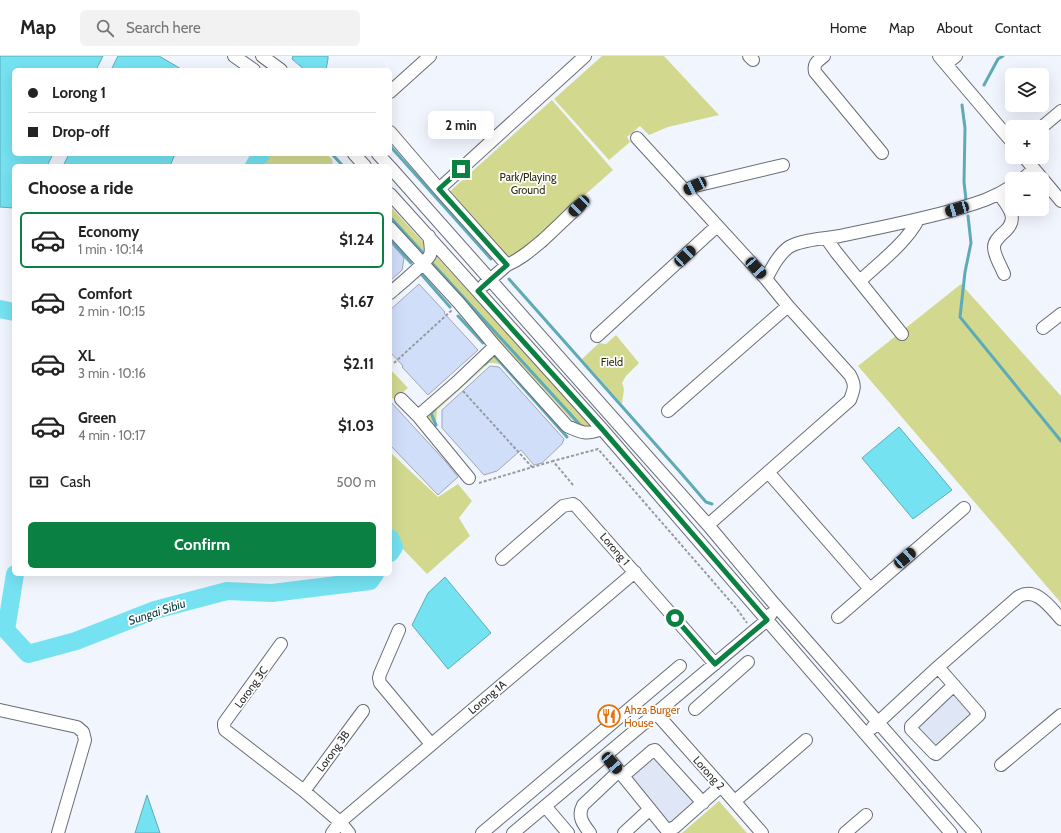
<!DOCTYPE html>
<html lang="en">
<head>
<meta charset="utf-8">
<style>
	body { margin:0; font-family:Cabin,sans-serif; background:#f2f2f2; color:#222; height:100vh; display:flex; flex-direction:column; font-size:15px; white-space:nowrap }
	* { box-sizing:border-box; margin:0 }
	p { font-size:13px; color:#767676 }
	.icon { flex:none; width:22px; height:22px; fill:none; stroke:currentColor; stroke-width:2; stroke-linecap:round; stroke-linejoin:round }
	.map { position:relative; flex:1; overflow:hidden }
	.details { position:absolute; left:12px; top:108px; width:380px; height:412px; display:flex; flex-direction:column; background:#fff; border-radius:6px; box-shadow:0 4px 16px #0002 }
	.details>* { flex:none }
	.hud { position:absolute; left:12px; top:12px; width:380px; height:88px; border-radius:6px; box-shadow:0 4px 16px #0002; display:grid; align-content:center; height:88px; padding:0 16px; background:#fff }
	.fabs { position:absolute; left:1005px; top:12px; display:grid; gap:8px }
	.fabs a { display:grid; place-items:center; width:44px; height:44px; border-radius:6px; background:#fff; box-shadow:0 4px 16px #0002; font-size:20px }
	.end { position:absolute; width:18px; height:18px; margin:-9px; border:5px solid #0b8043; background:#fff; box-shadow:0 0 0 2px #fff }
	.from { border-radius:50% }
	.bubble { position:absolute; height:28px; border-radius:6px; background:#fff; box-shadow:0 4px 16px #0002; font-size:13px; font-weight:700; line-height:28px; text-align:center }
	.car { position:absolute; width:12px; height:24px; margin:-12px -6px; border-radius:5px; box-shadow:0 0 3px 1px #0007; background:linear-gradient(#222 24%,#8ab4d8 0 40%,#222 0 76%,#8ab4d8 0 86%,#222 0) }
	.hud b { display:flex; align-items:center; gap:14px; height:38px; font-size:15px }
	.hud b+b { border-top:1px solid #e0e0e0 }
	.hud i { width:10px; height:10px; background:#222 }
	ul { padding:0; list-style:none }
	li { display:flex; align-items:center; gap:12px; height:56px; margin:0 8px 6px; padding:0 8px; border:2px solid transparent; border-radius:6px }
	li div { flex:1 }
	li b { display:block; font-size:15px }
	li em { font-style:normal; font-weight:700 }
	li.selected { border-color:#0b8043 }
	li>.icon { width:36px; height:36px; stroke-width:1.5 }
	h2 { padding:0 16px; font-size:18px; line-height:48px }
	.pay { display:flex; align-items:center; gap:10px; height:44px; padding:0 16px; font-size:15px }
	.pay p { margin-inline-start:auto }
	.button { display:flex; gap:8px; margin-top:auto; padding:8px 16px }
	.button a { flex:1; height:46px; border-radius:6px; background:#0b8043; color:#fff; font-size:16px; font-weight:700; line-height:46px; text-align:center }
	header { display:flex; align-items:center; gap:24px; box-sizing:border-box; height:56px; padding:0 20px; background:#fff; border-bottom:1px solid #e0e0e0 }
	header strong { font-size:19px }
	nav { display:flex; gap:22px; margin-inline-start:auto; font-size:14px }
	.search { width:280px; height:36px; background:#f2f2f2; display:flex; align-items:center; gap:10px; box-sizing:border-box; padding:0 14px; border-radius:6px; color:#767676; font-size:15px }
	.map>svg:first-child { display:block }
</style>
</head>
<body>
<header>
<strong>Map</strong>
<div class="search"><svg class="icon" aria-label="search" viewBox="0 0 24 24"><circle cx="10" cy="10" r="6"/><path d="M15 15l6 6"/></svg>Search here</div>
<nav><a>Home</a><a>Map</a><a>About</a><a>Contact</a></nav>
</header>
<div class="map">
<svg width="1061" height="777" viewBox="0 0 1061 777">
	<rect width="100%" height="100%" fill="#f1f5fe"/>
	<path fill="#dfe7f6" d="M955 631 978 658 935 696 917 676 919 664Z
		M656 698 700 750 675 772 631 721Z"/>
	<path fill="#d2d98f" d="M602 0H664L719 59 668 71 649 79 640 70 627 81 630 86 609 104 554 43Z
		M552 44 613 114 509 206 448 137Z
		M266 98H326L332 103 333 110H260Z
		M390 150 594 372 584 377 390 165Z
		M961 228 1061 340V547L858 310Z
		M616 279 639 307 626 320 622 327 624 333 622 348 582 303 599 287 606 288Z
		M494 301H496L502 307 498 308 494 307H489L437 354 436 366 434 368 427 361 428 359 490 302Z
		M390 313 408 332 396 342 390 343Z
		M390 396 438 441 458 428 472 445 459 462 470 480 427 518 400 490 390 473Z
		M719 745 747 777H682Z"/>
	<path fill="#75e2f2" stroke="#5eabb7" d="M0 0H103L96 14H14V98H53L47 110H14V152L0 151Z
		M118 0H159L183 14H111Z
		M293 0H328V3L326 14H305L292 3Z
		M69 98H175L170 110H63Z
		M899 371 952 434 913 463 862 402Z
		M445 521 491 577 448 613 412 569 428 537Z
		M147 739 160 777H135Z"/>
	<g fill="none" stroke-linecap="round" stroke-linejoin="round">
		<path stroke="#5eabb7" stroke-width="3" d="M984 29 998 3 1003 0
			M962 49 965 72 964 126 966 144
			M390 90 491 203
			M332 98 343 110
			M968 160 971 187 965 216 960 261 1061 385
			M390 161 423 197
			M390 184 411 207
			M432 207 583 372
			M422 219 450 251
			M509 223 681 417 706 446 712 448
			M458 260 483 287
			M485 308 494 299 567 381
			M435 353 431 357 436 369"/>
		<path stroke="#75e2f2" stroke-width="18" d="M254 110 261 98
			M0 253 14 256
			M390 482 394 491 390 497
			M15 518 6 574 28 598 76 585 155 554 227 535 272 537 370 525 375 518"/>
	</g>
	<path fill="#d1defa" stroke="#a3a7af" d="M390 186 404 202 402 214 390 225Z
		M419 228 445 256 444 257 478 294 428 339 402 311 403 310 390 296V254Z
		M490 310 499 311 564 383 562 388 542 407 534 409 521 394 497 415 484 419 442 372V354Z
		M390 345 446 406 458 421 438 439 390 389Z"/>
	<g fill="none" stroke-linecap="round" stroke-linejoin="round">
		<g stroke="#6a6d75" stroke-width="14">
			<path id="minor" d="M234 0 254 14
				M262 0 281 14
				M749 0 753 4
				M824 0C818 5 813 7 815 16L882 97
				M939 0 1012 86
				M946 8 956 0
				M390 36 430 0
				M1042 71 1061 55
				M390 76 439 133 507 209C521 203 531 194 543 184 555 173 567 161 579 150
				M637 82 766 223 788 250 850 319C856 330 854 333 850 344L708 469
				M354 98 365 110
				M378 98 389 110
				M1024 101 1061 145
				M390 111 708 469 770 543 975 777
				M1023 123 1034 113
				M439 133 585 0
				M685 135 695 130 783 109
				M390 138 602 373 951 777
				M999 138C1010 153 1020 164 1002 178 998 182 994 186 994 191 994 200 1001 210 1004 218
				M390 172 459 247 495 290 567 370C582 377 586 379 602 373
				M826 182 836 196 902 278
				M766 223C772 212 778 199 789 191 800 184 826 182 840 180 877 172 914 165 950 155 973 148 991 144 1012 130
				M860 225C880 206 905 188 918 164
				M484 229 507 209
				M390 237C399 229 425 208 430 199 432 193 430 186 429 180
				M1043 272 1061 258
				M597 280 717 170
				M401 343 418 360 469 422
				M668 355 788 250
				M418 360 456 327 495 290
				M768 416 870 533
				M502 503 563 450 573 448 576 450 715 608
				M838 561 964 452
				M399 574 380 618 379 622 380 627 431 688
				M281 588 224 667V670L225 674 304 735 340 766 349 777
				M938 611 979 658V659L936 698 934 697 911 673V670L954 629
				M695 653 748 606
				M0 654 77 671 83 676 85 684 58 777
				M656 657 721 730 762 777
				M872 672 938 611 1018 541C1036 530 1050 551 1061 563
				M606 699 666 773H670L675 771 721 730
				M1001 709 1061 659
				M623 720 652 695 655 694 703 747
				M304 735 363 655
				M735 745 806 684
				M545 750 568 777
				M332 777 340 766 635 516
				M482 777 680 610
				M513 777 767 564 771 558
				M590 777C583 768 577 760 583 749L619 715
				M624 777 650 753
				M845 777 866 759"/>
		</g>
		<path stroke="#979aa0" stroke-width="2" stroke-dasharray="3 2" stroke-linecap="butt" d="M394 307 452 254
			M463 335 532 411
			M479 427 553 405
			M573 429 553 405 598 393 737 553 747 567"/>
		<use href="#minor" stroke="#fff" stroke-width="12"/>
	</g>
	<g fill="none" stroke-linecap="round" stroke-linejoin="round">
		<path stroke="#0b8043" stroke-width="5" d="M461 113 439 133 507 209 490 224 478 235 602 373 767 564 715 608 675 562"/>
	</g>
	<defs>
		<g id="restaurant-ring" transform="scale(1.15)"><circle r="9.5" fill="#fff" stroke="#e8710a" stroke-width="1.5"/><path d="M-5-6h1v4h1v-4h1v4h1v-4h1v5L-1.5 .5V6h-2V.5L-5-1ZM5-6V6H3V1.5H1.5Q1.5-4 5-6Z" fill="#e8710a"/></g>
	</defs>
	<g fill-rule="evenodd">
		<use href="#restaurant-ring" x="609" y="660"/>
	</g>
	<g text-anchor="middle" stroke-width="3.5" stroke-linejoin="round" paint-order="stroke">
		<g font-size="11" fill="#2b2d0a" stroke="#fff">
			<text x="528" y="125">Park/Playing<tspan x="528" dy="13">Ground</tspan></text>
			<text x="612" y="310">Field</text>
		</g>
		<g font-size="11" fill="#292a2d" stroke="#fff">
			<text transform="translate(615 493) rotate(49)" y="4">Lorong 1</text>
			<text transform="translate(251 631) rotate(-54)" y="4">Lorong 3C</text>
			<text transform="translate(487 641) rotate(-40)" y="4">Lorong 1A</text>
			<text transform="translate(333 695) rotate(-54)" y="4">Lorong 3B</text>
			<text transform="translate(709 717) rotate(48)" y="4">Lorong 2</text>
		</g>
		<g font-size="11" fill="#c56008" stroke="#fff" text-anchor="start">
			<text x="624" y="658">Ahza Burger<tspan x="624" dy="13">House</tspan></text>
		</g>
		<g font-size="12" font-style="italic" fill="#063c43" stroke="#fff">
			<text transform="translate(157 556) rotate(-18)" y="4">Sungai Sibiu</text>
		</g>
	</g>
</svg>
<div class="fabs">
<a><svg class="icon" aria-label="layers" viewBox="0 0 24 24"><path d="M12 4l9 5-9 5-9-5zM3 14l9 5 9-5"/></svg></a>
<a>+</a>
<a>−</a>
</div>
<i class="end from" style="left:675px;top:562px"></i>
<i class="end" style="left:461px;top:113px"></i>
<div class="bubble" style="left:428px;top:55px;width:66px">2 min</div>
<i class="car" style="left:695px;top:130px;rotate:244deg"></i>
<i class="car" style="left:579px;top:150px;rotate:225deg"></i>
<i class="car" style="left:957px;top:153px;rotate:254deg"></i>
<i class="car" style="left:685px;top:200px;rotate:47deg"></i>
<i class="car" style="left:756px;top:212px;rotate:138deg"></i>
<i class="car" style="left:905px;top:502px;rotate:49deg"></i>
<i class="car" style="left:612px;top:707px;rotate:139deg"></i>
<div class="hud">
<b><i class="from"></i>Lorong 1</b>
<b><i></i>Drop-off</b>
</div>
<section class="details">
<h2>Choose a ride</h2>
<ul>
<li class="selected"><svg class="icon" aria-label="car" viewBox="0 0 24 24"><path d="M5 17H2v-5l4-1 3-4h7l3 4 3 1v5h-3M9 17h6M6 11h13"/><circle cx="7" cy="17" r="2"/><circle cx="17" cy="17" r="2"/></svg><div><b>Economy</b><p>1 min · 10:14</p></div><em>$1.24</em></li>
<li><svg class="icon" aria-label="car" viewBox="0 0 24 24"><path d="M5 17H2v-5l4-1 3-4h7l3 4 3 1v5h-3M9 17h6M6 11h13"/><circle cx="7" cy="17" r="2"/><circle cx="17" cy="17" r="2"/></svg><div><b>Comfort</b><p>2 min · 10:15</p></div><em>$1.67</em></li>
<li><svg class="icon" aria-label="car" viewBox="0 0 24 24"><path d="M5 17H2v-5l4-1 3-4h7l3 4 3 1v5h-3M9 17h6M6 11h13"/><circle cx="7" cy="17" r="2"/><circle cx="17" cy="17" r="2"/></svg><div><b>XL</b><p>3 min · 10:16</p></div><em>$2.11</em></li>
<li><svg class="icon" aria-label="car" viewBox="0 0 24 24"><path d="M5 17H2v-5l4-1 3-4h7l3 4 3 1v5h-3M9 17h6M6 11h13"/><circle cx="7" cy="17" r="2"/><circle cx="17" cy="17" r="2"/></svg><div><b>Green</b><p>4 min · 10:17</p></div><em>$1.03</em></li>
</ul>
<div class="pay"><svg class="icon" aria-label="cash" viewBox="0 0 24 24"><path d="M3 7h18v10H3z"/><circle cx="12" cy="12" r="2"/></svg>Cash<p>500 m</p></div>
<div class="button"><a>Confirm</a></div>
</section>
</div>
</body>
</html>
